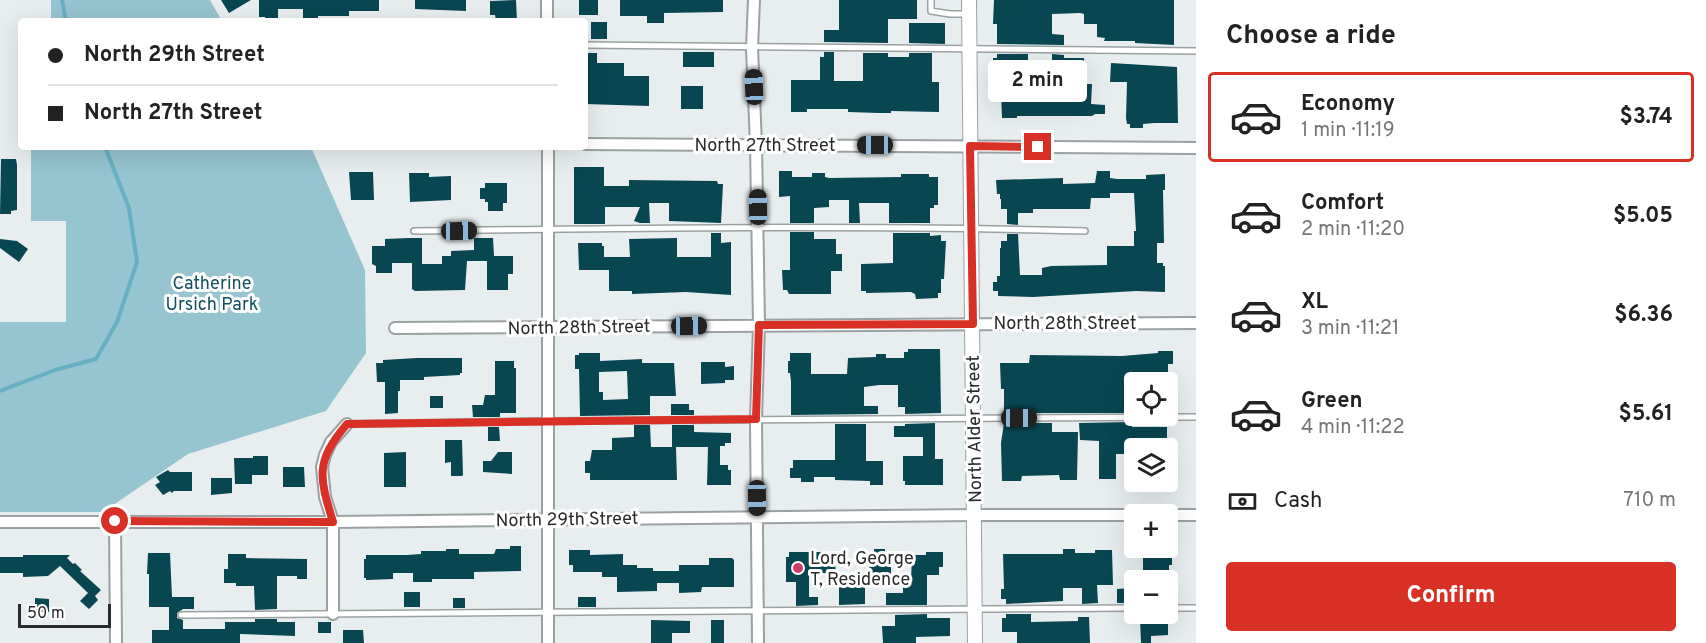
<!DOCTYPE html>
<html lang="en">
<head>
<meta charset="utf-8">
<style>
	body { margin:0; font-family:Overpass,sans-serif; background:#f2f2f2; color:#222; height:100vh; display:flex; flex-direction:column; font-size:22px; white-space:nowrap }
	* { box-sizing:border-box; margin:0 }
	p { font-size:20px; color:#767676 }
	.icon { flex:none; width:33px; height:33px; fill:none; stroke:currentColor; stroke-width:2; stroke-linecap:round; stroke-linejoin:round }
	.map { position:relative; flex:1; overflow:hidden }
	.panel { display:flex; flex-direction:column; background:#fff; width:510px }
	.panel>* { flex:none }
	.guide { position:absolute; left:18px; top:18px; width:570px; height:132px; border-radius:6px; box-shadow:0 6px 24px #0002; display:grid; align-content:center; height:132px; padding:0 30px; background:#fff }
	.controls { position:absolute; left:1124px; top:372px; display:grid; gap:12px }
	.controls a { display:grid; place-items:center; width:54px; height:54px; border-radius:6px; background:#fff; box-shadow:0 6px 24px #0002; font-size:30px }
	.scale { position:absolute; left:18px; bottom:15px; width:93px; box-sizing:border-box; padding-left:6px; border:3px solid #282a2b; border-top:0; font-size:16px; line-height:21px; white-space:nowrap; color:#282a2b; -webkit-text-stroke:4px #fff; paint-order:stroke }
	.end { position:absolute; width:27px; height:27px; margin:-14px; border:8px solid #d93025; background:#fff; box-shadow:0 0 0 3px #fff }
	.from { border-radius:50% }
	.bubble { position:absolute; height:42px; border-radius:6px; background:#fff; box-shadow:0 6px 24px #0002; font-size:20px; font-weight:700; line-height:42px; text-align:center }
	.car { position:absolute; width:18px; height:36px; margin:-18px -9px; border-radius:8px; box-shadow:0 0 4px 2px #0007; background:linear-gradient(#222 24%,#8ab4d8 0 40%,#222 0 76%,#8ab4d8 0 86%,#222 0) }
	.guide b { display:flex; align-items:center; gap:21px; height:57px; font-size:22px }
	.guide b+b { border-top:2px solid #e0e0e0 }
	.guide i { width:15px; height:15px; background:#222 }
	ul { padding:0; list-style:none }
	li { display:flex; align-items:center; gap:18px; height:90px; margin:0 12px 9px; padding:0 18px; border:3px solid transparent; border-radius:6px }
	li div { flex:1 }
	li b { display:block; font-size:22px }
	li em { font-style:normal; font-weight:700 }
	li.active { border-color:#d93025 }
	li>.icon { width:54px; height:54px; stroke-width:1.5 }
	h2 { padding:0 30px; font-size:27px; line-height:72px }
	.pay { display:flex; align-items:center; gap:15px; height:66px; padding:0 30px; font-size:22px }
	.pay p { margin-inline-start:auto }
	.cta { display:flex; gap:12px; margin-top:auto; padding:12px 30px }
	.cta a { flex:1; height:69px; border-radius:6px; background:#d93025; color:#fff; font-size:24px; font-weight:700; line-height:69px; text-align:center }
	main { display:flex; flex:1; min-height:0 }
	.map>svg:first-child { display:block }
</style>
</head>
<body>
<main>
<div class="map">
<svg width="1196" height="643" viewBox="0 0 1196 643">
	<rect width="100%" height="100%" fill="#e8eef0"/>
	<path fill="#96c4d0" d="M51 0H210L222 21H51Z
		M31 147H311L365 270 366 353 326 411 188 454 103 512H0V322H66V221H31Z"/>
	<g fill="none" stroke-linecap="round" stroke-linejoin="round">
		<path stroke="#68b0c1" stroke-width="4" d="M62 0 66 21
			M0 391 55 370 96 359 117 322 137 262 129 208 105 147"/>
	</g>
	<path fill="#084652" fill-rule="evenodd" d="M221 0H251L229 13Z
		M259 0H379V11H349V16H318V20H303V9H278V21H265V17H259Z
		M415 0H466V11L415 9Z
		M516 0 517 21H496L495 15H490V1Z
		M579 0H598V15H579Z
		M620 0H723V12L664 13V23H647V16H620Z
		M839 0H917V19H888V43L824 42V30H839Z
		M994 0H1174V45L1135 43V41H1104L1105 38 1097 37V24H1084V14L1080 13 1052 14V34L1064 35V45L997 44V24H993Z
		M591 22H607V39H591Z
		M909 23H945V44L909 43Z
		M683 52H714V67H683Z
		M824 52H834V81H863V53H888V57H909V53H932V82H939V112L891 111V113H878L848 112V109H807V112H791V80H820V57H824Z
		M585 53H597V63H624V76H649V106L585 104Z
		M997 54H1028V64L1007 65V71L993 70V58H997Z
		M1052 54 1064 55V58H1084V84H1092L1091 104 1105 105V114H1095L1092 116H1017V118H1002L1001 91 1072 89V72L1052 71Z
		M1111 63 1177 67 1178 123H1154L1143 124V128H1130V124H1127L1126 118 1127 82H1110Z
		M681 86H703V109H681Z
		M1 159H16L17 165V210L11 211V214H0Z
		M574 167H604V186H629V180L717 181 718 184H723L721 223 669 221V203H649L650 223H640L634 221 640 207H605V224H574Z
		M779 171H792V177H812V173H825V177L829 178 901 177V174H929V177H938V205H934V208H930V223H889V203H859L860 223H849V200H829V207L814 208V223H790V196L779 197Z
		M1097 171H1110V178L1117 179H1146V175L1165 174V190H1163L1164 243H1157V263H1163V266H1165V292L1136 291 1033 297 998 296V291H993V282H997V276H1000V248H1001V241H1007V234H1018L1020 275H1042V268L1051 266 1107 265V246H1134V231H1136L1134 193H1110V198H1091L1090 209H1033V213H1018V225L1007 224V209H1001V199H1000V194H997L996 180 1063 178V184L1095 183Z
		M349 172H373L374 200H351Z
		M409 173H429V177L451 176V200L410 202Z
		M485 183H507V203H503V211H488V202H485V199H480V188H485Z
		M790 232H814V239H836V254H842V271H831V294H789L787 290H783L782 270H790Z
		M711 233H721V243L731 242V295L686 292 632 294V291H609V270H579L578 243H602V246H604V257H630L629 239 677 238V257H711Z
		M893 233H930V236L941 235V241H946L944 279H941V293H938V298L916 299 915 294 911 292 866 293V291H861V264L893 263Z
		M409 238H422V264H442V256H451V251L474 250V238H493L494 256H513V274H508V290H487V261H467L465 290 415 291 412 289V263H392V273H376V266L372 264V246H385V239Z
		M0 239 17 241 28 249 19 262 0 248Z
		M908 349H940L941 413 905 414V407H898V385H879L864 387V406H878V414L791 415V381L790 373H788V361H790V353H811V374H847L848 358 876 357V354H886V358H904V352H908Z
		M1158 351H1173V364H1168V382H1134V385H1132V413H1004V389H1001L1000 363H1029L1030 355 1122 356 1158 353Z
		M579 353H600V361L642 359V363H674L676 396H650V415L580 416 579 369H575V355H579ZM627 371 628 399 603 400V392H599V372Z
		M417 358H462V373H460V375L424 377V380H400V391H398V413L385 414V382H377L376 363H383V360Z
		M495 361H514V368H516V413H500V417H473L472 405H483L485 395H495Z
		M701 362H725V367L734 366V380H725V383L701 384Z
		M430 396H443V408H430Z
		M671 404H689V410H694V415H671Z
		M1132 422V427H1167V445H1128V454H1116V479H1099V441L1080 440 1079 423Z
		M935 423V459H943V485H905V481H903V456H923V437H894V426H905V424Z
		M1004 423H1052V432H1078L1077 480H1060L1059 475 1022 476 1021 481H1002L1001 443Z
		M835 424H866V461H883V485H870V481L835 480V477H814V482H801V478H790V468H793V460H835Z
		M634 425H650L651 447H672V425H694V432L731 433V443H725V446H720V465H728V470H731V485H707L708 447H676L677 480H590V473H585V461H590L592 450H612V438L634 437Z
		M488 427H499L500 441H488Z
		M445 440H462L463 475 462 476H451V462L445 463Z
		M406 452V487H384V453Z
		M498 452H512V474L483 472V461H491Z
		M253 456H268V475H252V484H235L234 458H253Z
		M283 467H304L305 487H283Z
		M168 470 170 472H192V491H174L172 493 170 491 163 495 155 485 160 482 156 477Z
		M211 478H232V493L211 495Z
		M510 546H521V571L474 572V579H432V582H413V573H393V579L366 580V578H364V559H366V555H407L421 554V551H446V549H459V554H494L496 549H510Z
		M1143 548H1172V565H1169V580H1143Z
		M874 549H885V553H891V574H882V578H870L869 553H874Z
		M1063 549H1075V553H1095V550H1112L1113 585H1097L1098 603 1082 604V588H1063V601L1006 604V599H1001V589H1004L1003 554H1063Z
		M569 550H590V555L623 554V565H637V568H653V571H679V565H709V558H732L734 560V587H702L701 592 679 593V583H657V591L617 592V577H602V572H573V565H569Z
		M789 552H834L836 573H809V597H818V605L796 606V582H786V557H789Z
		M926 552H943V567H939V575H927V605H886V593H903V580H911L912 555H926Z
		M148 553H170L172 597H194V609H183L177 613V618L183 620V629H225V622H255V619H277V622H295V636L240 634V643H152V630H169V607H149V574H147Z
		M228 554H246V558L307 559V579H297V576H277V609L255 610 254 586H236V583H224V569H228Z
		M23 555H70L67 558 73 564 75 563 82 570 80 571 101 590 95 596 98 600 89 609 80 601 88 593 60 566 48 576 23 577V573H0V557H23Z
		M865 574V604L839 605V575Z
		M1132 588V603H1117V589Z
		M404 592H420V607H404Z
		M578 597H596V607H578Z
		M35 598 49 599V612H35Z
		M453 598H465V608H453Z
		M927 614V618H950V636L916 637V643H883L882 626H895V615Z
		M1006 614H1031V622L1078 621V617H1089L1090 643H1017V632H1002V618H1006Z
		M1140 618H1168V635L1151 636V643H1141Z
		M651 620 690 621V633H672V643H651Z
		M711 620H724V643H711Z
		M318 622H331V633H318Z
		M343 630H363L364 643H343Z"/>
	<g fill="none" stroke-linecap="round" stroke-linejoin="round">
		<g stroke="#9ba1a2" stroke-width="8">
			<path id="service" d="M931 0V11L950 14H969
				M585 45 1196 51
				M414 231C637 228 861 225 1085 231
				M347 424 547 421 1196 417
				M1167 608H1196
				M181 615 1134 608"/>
		</g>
		<g stroke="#9ba1a2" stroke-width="14">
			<path id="minor" d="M547 0V21
				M754 0 752 48 756 145 759 325 756 419 758 643
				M585 144 1196 148
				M548 147V643
				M395 328 1196 323
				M1167 515H1196
				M115 521 116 643
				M0 522H333L975 515H1134
				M333 614V522L325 497 322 467 325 455 331 442 347 424"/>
		</g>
		<g stroke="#9ba1a2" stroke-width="16">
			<path id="tertiary" d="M969 0 975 643"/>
		</g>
		<use href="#service" stroke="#fff" stroke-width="5"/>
		<use href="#minor" stroke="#fff" stroke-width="10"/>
		<use href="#tertiary" stroke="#fff" stroke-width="14"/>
	</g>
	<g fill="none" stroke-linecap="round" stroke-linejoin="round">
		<path stroke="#d93025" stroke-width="8" d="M115 521 333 522C319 476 315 462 347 424L756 419 759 325 973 324 970 146 1038 147"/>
	</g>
	<circle fill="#c93d6c" stroke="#fff" stroke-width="2" cx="798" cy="568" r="6"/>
	<g text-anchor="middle" stroke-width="6" stroke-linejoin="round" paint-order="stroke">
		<g font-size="18" fill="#282a2b" stroke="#fff">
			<text x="765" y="151">North 27th Street</text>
			<text x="1065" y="329">North 28th Street</text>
			<text transform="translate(579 327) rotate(-1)" y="6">North 28th Street</text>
			<text transform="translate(974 429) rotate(-91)" y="6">North Alder Street</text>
			<text transform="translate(567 519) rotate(-1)" y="6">North 29th Street</text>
		</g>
		<g font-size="18" fill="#11505c" stroke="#fff">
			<text x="212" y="289">Catherine<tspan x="212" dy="21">Ursich Park</tspan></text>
		</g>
		<g font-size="18" fill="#282a2b" stroke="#fff" text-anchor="start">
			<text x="810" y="564">Lord, George<tspan x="810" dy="21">T, Residence</tspan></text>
		</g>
	</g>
</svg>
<div class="controls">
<a><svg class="icon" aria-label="locate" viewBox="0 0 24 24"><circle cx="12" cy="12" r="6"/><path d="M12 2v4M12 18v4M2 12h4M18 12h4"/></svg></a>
<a><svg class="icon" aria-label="layers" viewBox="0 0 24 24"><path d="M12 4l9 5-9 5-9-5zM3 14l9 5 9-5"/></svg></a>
<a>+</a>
<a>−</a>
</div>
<div class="scale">50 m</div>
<i class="end from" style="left:115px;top:521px"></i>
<i class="end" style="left:1038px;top:147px"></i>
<div class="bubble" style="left:988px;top:60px;width:99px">2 min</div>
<i class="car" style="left:754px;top:87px;rotate:358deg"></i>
<i class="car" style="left:875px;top:145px;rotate:270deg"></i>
<i class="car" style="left:758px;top:207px;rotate:359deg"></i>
<i class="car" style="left:459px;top:231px;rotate:89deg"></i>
<i class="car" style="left:689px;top:326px;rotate:89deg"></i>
<i class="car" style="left:1019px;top:418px;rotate:90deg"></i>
<i class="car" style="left:757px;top:498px;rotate:179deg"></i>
<div class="guide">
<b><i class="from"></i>North 29th Street</b>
<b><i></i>North 27th Street</b>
</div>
</div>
<section class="panel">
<h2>Choose a ride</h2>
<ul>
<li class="active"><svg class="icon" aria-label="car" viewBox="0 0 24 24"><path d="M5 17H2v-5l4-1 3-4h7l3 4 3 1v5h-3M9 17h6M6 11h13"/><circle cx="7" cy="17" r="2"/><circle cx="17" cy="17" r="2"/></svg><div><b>Economy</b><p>1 min · 11:19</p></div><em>$3.74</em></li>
<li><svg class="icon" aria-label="car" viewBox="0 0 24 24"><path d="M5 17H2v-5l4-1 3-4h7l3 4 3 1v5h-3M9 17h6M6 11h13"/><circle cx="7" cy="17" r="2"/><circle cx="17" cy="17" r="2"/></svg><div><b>Comfort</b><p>2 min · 11:20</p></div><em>$5.05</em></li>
<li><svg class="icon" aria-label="car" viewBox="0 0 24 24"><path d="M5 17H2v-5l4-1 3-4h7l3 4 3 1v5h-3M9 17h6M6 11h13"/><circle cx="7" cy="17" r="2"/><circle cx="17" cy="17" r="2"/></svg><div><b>XL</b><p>3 min · 11:21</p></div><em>$6.36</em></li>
<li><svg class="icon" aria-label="car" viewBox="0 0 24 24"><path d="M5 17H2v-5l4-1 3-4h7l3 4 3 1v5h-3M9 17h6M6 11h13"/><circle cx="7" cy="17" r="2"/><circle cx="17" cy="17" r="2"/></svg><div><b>Green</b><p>4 min · 11:22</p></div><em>$5.61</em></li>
</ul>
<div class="pay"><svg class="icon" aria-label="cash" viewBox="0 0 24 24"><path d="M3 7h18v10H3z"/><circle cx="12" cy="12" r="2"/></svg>Cash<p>710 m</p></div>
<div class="cta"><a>Confirm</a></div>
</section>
</main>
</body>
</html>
